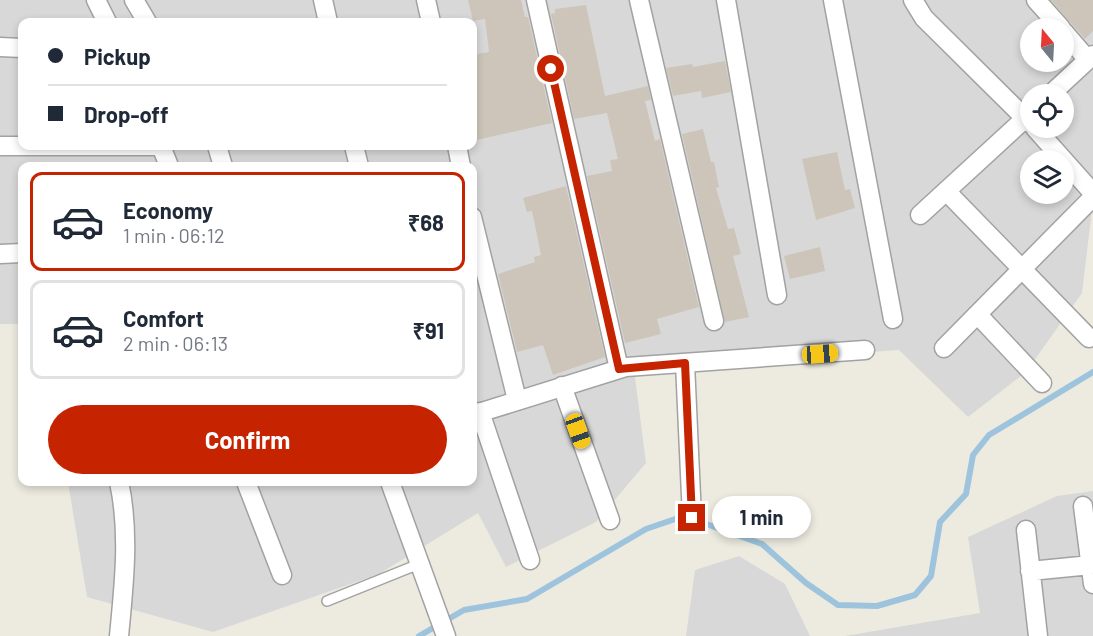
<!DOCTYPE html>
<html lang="en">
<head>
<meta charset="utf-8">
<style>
	body { margin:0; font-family:Barlow,sans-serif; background:#f6f6f7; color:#1f2937; height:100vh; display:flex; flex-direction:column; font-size:22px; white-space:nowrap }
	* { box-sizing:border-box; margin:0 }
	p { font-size:20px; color:#747a83 }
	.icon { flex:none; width:33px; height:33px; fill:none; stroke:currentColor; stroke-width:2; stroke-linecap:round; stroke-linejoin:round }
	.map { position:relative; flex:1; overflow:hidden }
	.drawer { position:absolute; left:18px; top:162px; width:459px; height:324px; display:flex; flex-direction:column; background:#fff; border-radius:12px; box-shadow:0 3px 9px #0003 }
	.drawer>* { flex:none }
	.guide { position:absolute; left:18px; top:18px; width:459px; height:132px; border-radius:12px; box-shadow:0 3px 9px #0003; display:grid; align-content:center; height:132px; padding:0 30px; background:#fff }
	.needle { width:39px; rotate:342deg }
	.tools { position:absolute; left:1020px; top:18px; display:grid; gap:12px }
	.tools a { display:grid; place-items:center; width:54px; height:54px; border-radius:50%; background:#fff; box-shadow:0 3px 9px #0003; font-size:30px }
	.end { position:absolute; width:27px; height:27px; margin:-14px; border:8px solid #c62300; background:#fff; box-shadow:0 0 0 3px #fff }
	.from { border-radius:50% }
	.bubble { position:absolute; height:42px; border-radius:21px; background:#fff; box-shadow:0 3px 9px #0003; font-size:20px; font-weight:700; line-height:42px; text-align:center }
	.car { position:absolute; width:18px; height:36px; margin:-18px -9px; border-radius:8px; box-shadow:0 0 4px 2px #0007; background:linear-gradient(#f5c518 24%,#345 0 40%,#f5c518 0 76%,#345 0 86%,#f5c518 0) }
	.guide b { display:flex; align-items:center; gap:21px; height:57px; font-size:22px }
	.guide b+b { border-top:2px solid #e0e1e3 }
	.guide i { width:15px; height:15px; background:#1f2937 }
	ul { padding:10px 0 0; list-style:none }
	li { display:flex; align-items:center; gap:18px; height:99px; margin:0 12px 9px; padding:0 18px; border:3px solid #e0e1e3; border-radius:12px }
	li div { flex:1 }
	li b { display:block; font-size:22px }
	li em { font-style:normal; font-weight:700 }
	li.active { border-color:#c62300 }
	li>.icon { width:54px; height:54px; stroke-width:1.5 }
	.button { display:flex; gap:12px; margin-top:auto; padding:12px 30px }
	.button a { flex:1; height:69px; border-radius:36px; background:#c62300; color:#fff; font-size:24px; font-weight:700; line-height:69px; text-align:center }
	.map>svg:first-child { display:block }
</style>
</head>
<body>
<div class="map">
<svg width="1093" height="636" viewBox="0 0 1093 636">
	<rect width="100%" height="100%" fill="#edebe0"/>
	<path fill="#d9d8d8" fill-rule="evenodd" d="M0 0H1093V202L1082 293 1026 372 968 417 899 350 634 369 646 463 596 522 506 567 478 513 379 574 213 632 87 597 68 482H472V166H22V324H0ZM22 22H472V146H22ZM1030 28H1064V62H1030ZM1030 94H1064V128H1030ZM1030 160H1064V194H1030Z
		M1093 491V636H845L980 613 968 537 1057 496Z
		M739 556 785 584 810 636H686L695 570Z"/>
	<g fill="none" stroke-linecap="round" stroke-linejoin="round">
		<path stroke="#9ec4dd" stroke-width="6" d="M419 636 464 610 527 599 646 529 684 516 762 544 806 583 838 605 877 606 915 595 931 576 940 522 966 494 973 455 989 435 1093 372"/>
	</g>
	<path fill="#cdc5b9" d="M468 0H521L525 17H528L552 123 472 141V55L489 52 485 19 473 21Z
		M1051 0H1093V31L1085 39Z
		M586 5 605 96 648 86 651 100 645 101 655 141 660 139 699 307 657 319 661 334 625 343 587 176 612 171 610 160 618 159 607 113 574 119 551 14 555 13V9Z
		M725 61 731 92 702 98 701 91 673 96 666 68 692 64 693 67Z
		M703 129 711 162H714L719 187 716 188 728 229 734 228 741 254 733 256 749 317 725 322 682 134Z
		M837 152 845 190 850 189 855 208 816 220 802 159Z
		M566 186 605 357 553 375 543 345 517 352 498 274 535 262 534 257 541 255 532 211 527 212 523 198Z
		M820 247 825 271 790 279 784 256Z"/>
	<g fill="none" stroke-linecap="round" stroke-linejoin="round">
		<g stroke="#a2a2a2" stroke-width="12">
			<path id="lane" d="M327 601 419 564"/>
		</g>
		<g stroke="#a2a2a2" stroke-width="21">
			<path id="street" d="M96 0 107 22
				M134 0 147 22
				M323 0 328 22
				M426 0 431 22
				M536 0 619 369
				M639 0 714 321
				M726 0 777 295
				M833 0 893 319
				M913 0 924 18 1030 123
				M1036 0 1061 28
				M1064 32 1088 60
				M0 47 22 48
				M1051 94 1093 55
				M1035 128 1093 193
				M0 146H162
				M161 146 169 166
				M217 146 223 166
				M354 146 359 166
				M457 146 461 166
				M946 191 1089 338
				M920 215 1030 114
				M472 217 517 400
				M0 254 22 253
				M978 315 1042 383
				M944 348 1093 197
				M685 363 692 518
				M562 386 610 520
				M480 412 530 560
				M472 415 626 367 865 350
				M119 482C130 532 124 585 119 636
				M246 482 282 575
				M390 482 446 636
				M1083 506 1093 584
				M1026 530 1038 636
				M1030 571 1091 565"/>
		</g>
		<use href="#lane" stroke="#fff" stroke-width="9"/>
		<use href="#street" stroke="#fff" stroke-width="18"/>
	</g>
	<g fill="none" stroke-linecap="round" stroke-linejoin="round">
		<path stroke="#c62300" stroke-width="8" d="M551 69 619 369 685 363 692 518"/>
	</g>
</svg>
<div class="tools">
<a><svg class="needle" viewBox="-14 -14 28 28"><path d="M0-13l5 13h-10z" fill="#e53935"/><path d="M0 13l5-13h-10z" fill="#747a83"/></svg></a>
<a><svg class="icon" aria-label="locate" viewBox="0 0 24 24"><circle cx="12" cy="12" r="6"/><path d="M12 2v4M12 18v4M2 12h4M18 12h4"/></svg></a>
<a><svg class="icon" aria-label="layers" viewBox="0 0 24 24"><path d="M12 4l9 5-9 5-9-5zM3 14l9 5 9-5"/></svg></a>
</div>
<i class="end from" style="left:551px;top:69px"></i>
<i class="end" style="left:692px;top:518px"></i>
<div class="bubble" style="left:712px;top:496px;width:99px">1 min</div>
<i class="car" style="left:820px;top:354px;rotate:86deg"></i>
<i class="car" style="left:578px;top:431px;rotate:160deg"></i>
<div class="guide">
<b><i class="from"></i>Pickup</b>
<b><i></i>Drop-off</b>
</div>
<section class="drawer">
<ul>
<li class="active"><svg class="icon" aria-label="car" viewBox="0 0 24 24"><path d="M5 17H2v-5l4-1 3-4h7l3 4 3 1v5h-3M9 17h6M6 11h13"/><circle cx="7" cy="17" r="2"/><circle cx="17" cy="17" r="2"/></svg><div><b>Economy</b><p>1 min · 06:12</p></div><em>₹68</em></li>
<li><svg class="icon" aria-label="car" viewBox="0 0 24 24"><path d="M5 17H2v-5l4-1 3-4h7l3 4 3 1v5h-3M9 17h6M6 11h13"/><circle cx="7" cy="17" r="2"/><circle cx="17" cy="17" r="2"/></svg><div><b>Comfort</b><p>2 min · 06:13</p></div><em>₹91</em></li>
</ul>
<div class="button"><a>Confirm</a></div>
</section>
</div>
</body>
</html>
